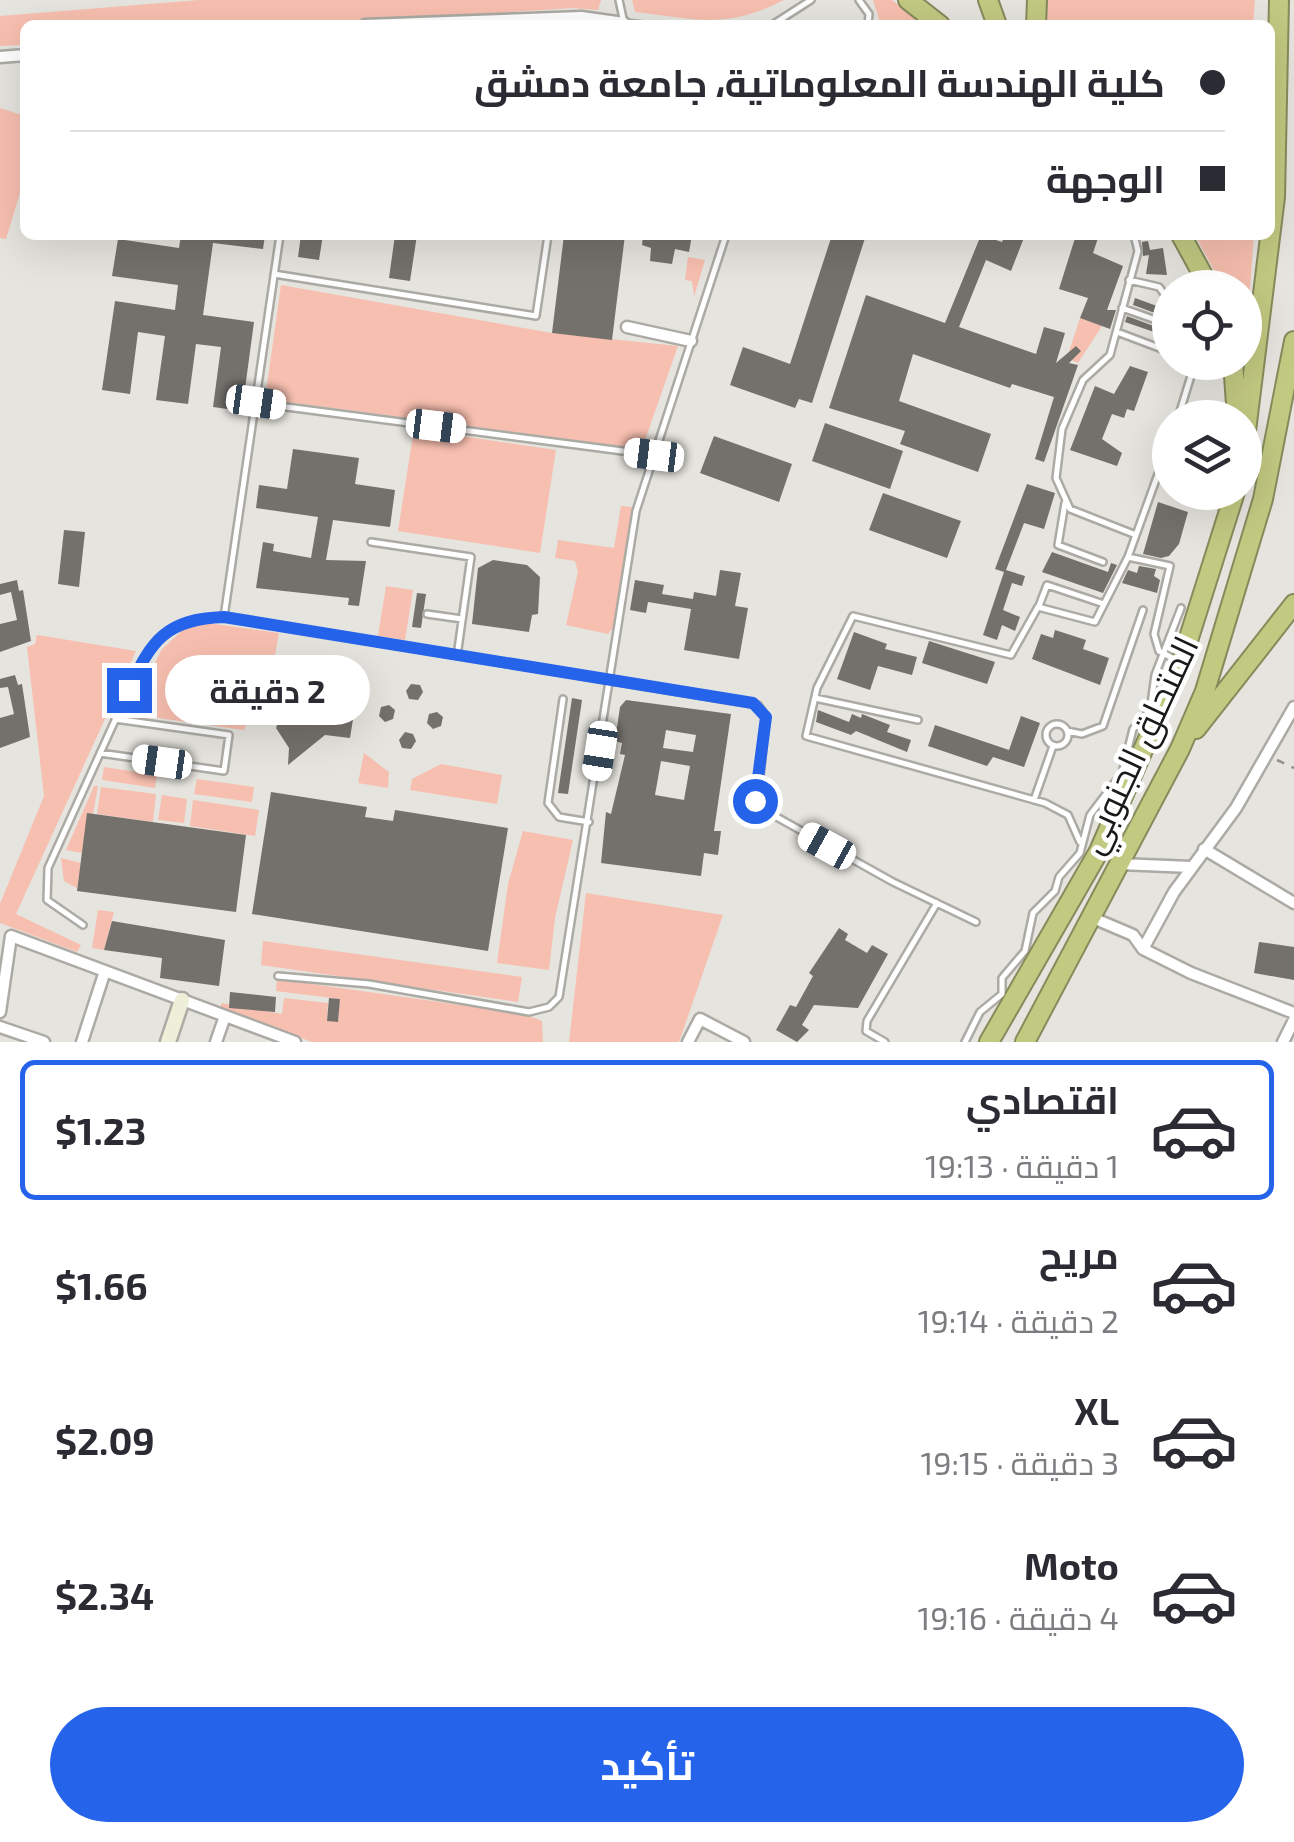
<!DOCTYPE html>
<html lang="ar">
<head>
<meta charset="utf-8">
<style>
	body { margin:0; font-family:"Exo 2",Cairo,sans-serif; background:#f7f7f7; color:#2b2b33; direction:rtl; height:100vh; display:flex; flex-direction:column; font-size:38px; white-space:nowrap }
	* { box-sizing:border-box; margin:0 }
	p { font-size:32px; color:#7c7c81 }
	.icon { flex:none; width:55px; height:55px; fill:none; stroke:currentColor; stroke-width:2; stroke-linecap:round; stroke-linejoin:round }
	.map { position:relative; height:1042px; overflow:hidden; direction:ltr }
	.sheet { display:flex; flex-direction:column; background:#fff; flex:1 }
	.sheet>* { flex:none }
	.top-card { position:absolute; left:20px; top:20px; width:1255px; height:220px; border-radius:15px; box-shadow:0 10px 40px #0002; direction:rtl; display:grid; align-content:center; height:220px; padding:0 50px; background:#fff }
	.controls { position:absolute; left:1152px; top:270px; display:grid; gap:20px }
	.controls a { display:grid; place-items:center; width:110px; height:110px; border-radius:50%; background:#fff; box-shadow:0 10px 40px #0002; font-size:50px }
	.end { position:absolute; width:45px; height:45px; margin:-22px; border:12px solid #2563eb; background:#fff; box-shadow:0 0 0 5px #fff }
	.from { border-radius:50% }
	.bubble { position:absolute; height:70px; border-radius:35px; background:#fff; box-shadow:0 10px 40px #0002; font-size:32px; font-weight:700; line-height:70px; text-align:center; direction:rtl }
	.car { position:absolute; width:30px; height:60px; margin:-30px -15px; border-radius:12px; box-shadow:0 0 8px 2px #0007; background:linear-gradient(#fff 24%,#345 0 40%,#fff 0 76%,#345 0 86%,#fff 0) }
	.top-card b { display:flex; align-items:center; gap:35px; height:95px; font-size:38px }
	.top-card b+b { border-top:2px solid #e1e1e2 }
	.top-card i { width:25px; height:25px; background:#2b2b33 }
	ul { padding:18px 0 0; list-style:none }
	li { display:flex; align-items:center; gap:30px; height:140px; margin:0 20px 15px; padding:0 30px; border:5px solid transparent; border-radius:15px }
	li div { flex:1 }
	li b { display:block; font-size:38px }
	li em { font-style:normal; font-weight:700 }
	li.current { border-color:#2563eb }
	li>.icon { width:90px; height:90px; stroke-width:1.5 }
	.button { display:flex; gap:20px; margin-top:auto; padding:20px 50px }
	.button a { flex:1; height:115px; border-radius:60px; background:#2563eb; color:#fff; font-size:40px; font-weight:700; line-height:115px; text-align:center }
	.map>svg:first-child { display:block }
</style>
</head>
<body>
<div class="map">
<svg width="1294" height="1042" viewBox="0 0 1294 1042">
	<rect width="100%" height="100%" fill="#e6e4de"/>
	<path fill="#f7bfaf" d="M199 0H601L598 10 572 8 313 25H25V45L0 46V16Z
		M632 0H784C725 30 698 19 635 12Z
		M873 0H892L924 25H881Z
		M1043 0H1255L1253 25H1039Z
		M0 108 25 116V177L6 239 0 238Z
		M1195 235H1254L1247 328 1245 288 1223 287Z
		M688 257 705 260 694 297 692 281 685 280Z
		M281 285 552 333 678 346 644 443 633 448 265 399Z
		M1080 318 1102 326 1078 363 1067 358Z
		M414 429 556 450 540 553 398 531Z
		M621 506 632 507 614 627 608 634 566 625 578 572 575 561 555 558 558 540 614 548Z
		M386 586 413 590 405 640 378 636Z
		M193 621 279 633 265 710 263 716 249 719 244 730 129 714 162 649Z
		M37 635 136 651 16 914 81 945 77 952 0 923V904L44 796 27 647 35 644Z
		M364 753 389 772 388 788 358 783Z
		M441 764 502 775 497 804 410 790 412 779Z
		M104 767 157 775 155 788 102 780Z
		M197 779 254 787 252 802 194 794Z
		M94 786H98L93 814 88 813 82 853 66 850Z
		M101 787 156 794 153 822 97 814Z
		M162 795 187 799 184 823 158 820Z
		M193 800 259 810 255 836 190 826Z
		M523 831 573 840 555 918 549 970 497 963 508 884Z
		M61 858 81 863 77 888 64 881Z
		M586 893 723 915 679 1042H569Z
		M98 910 114 912 104 950 92 948Z
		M263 941 522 977 518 1002 261 965Z
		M277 979 525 1014 542 1021 543 1042H312L220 1007 222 1003 282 1014 284 998 328 1003 327 1020 338 1021 340 999 276 991Z"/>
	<path fill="#74706c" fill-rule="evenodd" d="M181 235H265L263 249 213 243 203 315 254 322 242 411 213 407 221 347 196 344 188 404 156 400 165 336 138 332 130 394 102 390 115 301 175 310 178 285 112 276 118 239 179 248Z
		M301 235H323L319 260 298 257Z
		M395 235H417L410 281 389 278Z
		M564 235H625L612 340 552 333Z
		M643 235H692L689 252 675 249 672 264 650 261 651 248 642 245Z
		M832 235H866L812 403 799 399 795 408 730 385 743 347 790 364Z
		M981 235 1002 242 1005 235H1025L1011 271 986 260 959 327 1036 354 1044 327 1065 333 1056 363 1076 346 1081 351 1069 363 1078 365 1044 462 1035 459 1054 397 1012 384 1010 388 913 354 899 401 991 434 978 472 900 444 905 431 829 408 866 295 945 323Z
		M1076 235H1099L1093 253 1123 266 1107 310H1116L1110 329 1080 318 1088 298 1059 289Z
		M1148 241 1150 250 1163 248 1167 275 1146 274 1149 255 1143 256 1142 242Z
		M1135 298 1165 309 1163 316 1133 305Z
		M1127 316 1159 328 1157 333 1125 322Z
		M1130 366 1148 372 1134 411 1127 409 1124 418 1112 414 1102 439 1122 453 1117 466 1070 450 1095 386 1114 394Z
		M825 423 903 451 890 489 812 461Z
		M714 436 792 464 779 502 700 473Z
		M293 449 359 458 355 484 395 490 390 527 333 520 326 560 366 561 359 606 348 605 349 598 256 588 263 542 274 544 273 551 311 558 318 517 256 508 259 485 287 489Z
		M1027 484 1055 493 1044 529 1024 523 1006 570 1025 576 1022 586 1012 583 1003 610 1020 617 1015 631 1002 625 997 640 983 635 1004 572 995 569Z
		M883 493 961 521 947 558 869 530Z
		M1158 502 1188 512 1179 544 1169 556 1161 558 1143 554Z
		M64 530 85 532 79 587 58 584Z
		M1052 552 1108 572 1111 563 1117 565 1103 593 1042 572Z
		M493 560 527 565 540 577 538 614 532 615 529 632 472 624 478 568Z
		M1139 566 1156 569 1154 576 1160 580 1157 593 1122 583 1128 570 1137 573Z
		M720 570 741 573 735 606 748 608 739 659 684 650 691 609 648 602 646 613 630 610 635 580 664 585 662 594 693 599 694 592 716 596Z
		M17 580 19 591 23 590 31 641 0 652V624L17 620 11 592 0 595V584Z
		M417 593 426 594 421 628 412 627Z
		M1055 630 1086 640 1083 649 1109 658 1100 685 1032 659 1041 634 1053 638Z
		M854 632 887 644 885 649 917 657 912 675 878 666 870 690 837 679Z
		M929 641 995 662 987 684 922 663Z
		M299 671 335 676 334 681 358 688 350 738 325 735 288 765 289 748 276 728 280 716 293 708Z
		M15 675 18 685 22 684 30 737 0 748V718L14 714 8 687 0 688V679Z
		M411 684 420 685 423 692 418 700 409 699 406 691Z
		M572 698 582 700 568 794 558 793Z
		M626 700 731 714 714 831H721L718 855 704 853 701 876 601 863 606 812 611 814 625 755 620 754 622 743 615 741 620 707ZM666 730 696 735 693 752 663 748ZM661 761 690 766 684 800 655 795Z
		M389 705 395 710 393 719 385 722 379 716 381 707Z
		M818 710 849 722 852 714 861 718 862 714 890 725 887 732 911 740 907 752 856 731 851 735 816 722Z
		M437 712 443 717 441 726 433 729 427 723 429 714Z
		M1021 716 1040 723 1024 767 993 757 987 766 928 746 935 725 1009 750Z
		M405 732 413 734 416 741 411 749 402 748 399 740Z
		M271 792 367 807 365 817 393 821 395 810 508 828 488 951 252 914Z
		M87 813 246 835 236 912 77 891Z
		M112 921 225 940 219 986 160 978 162 958 104 950Z
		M839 928 848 934 845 940 867 953 872 945 888 954 858 1008 814 1005 802 1025 809 1030 797 1042 776 1030 790 1005 796 1007 813 976 809 973Z
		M1259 942 1294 947V980L1254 973Z
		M230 992 276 997 275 1012 229 1008Z
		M329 998 340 999 338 1022 327 1021Z"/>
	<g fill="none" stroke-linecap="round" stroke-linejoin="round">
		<g stroke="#acaaa4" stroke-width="10">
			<path id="lane" d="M619 0 624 23 644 25
				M859 0 869 14 868 25
				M772 25 811 0
				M1134 235 1138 251 1110 355 1083 380 1062 429 1056 478 1070 509 1136 535
				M274 274 536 316 548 235
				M1129 280 1159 287 1170 302
				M1122 308 1170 325
				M1117 332 1170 352
				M256 403 653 455
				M1178 418 1194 366 1191 362
				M1170 441 1128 557 1170 566 1154 634 1159 651 1178 661
				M1065 503 1058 545 1103 562
				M371 542 471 557 457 656
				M1039 606 1047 585 1104 604
				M427 614 462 619
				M224 617 280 235
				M815 698 918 720
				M563 699 548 803 559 817 589 822
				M1046 735a11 11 0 1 1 22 0a11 11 0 1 1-22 0Z
				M1067 731 1082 734 1103 726 1143 610
				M100 753 224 771 229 735 115 719
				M1034 800 1053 746
				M1080 842 1068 815 1045 803 806 736 817 688 853 616 1011 655 1038 607 1095 622 1128 557
				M83 925 47 900 48 868 142 661C164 629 185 618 224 617L758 705 766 717 757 806 893 882 976 922
				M278 976 369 984 529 1012 549 1007 559 997 636 511 726 235
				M885 1042 866 1031 867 1021 937 903
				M965 1042 980 1012 1002 994V978L1025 951 1033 913 1055 891 1059 877 1080 853 1090 815 1122 773 1133 729 1150 711 1155 675 1181 608"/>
		</g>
		<g stroke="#acaaa4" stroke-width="15">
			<path id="street" d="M365 25 581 17 624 23
				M0 57 25 55
				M627 327 691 341
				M1204 849 1294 903
				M1120 864 1191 867
				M1093 918 1133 935 1143 949 1191 973 1294 1013
				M1143 949 1174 892 1236 808 1294 707
				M0 1012 11 936 295 1042
				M0 1027 44 1042
				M82 1042 105 971
				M216 1042 225 1016
				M688 1042 700 1019 744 1042
				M1283 1042 1294 1020"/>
		</g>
		<g stroke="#acaaa4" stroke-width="19">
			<path id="secondary" d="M168 1042 182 1000"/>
		</g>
		<g stroke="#878b5c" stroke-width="22">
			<path id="highway" d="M908 0 940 25
				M988 0 997 25
				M1036 25 1037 0
				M1181 235 1210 288
				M1233 362 1237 418
				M1245 439 1275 197 1279 0
				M1196 729 1294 604
				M989 1042 1099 851 1181 663 1235 492
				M1025 1042 1180 749 1205 691 1263 499 1294 341"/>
		</g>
		<path stroke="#94928e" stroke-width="2.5" stroke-dasharray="8 8" stroke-linecap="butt" d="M1277 760 1294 768"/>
		<use href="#lane" stroke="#fff" stroke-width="5"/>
		<use href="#street" stroke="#fff" stroke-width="10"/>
		<use href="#secondary" stroke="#edefd9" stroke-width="14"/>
		<use href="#highway" stroke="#c2c981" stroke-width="18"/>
	</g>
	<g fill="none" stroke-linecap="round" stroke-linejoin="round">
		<path stroke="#2563eb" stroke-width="12" d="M129 690C151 640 166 619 224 617L753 703 766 717 755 801"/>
	</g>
	<g text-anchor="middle" stroke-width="9" stroke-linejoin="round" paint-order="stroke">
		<g font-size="35" fill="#1a1918" stroke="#fff">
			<text transform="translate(1139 745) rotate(-65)" y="12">المتحلق الجنوبي</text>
		</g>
	</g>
</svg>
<div class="controls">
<a><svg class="icon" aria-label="locate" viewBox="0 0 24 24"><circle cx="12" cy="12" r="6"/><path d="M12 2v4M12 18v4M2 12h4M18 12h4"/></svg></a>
<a><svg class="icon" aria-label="layers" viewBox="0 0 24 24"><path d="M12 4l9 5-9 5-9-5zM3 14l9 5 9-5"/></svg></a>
</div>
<i class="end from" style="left:755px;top:801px"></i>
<i class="end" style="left:129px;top:690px"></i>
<div class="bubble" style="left:165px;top:655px;width:205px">2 دقيقة</div>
<i class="car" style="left:256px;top:402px;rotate:98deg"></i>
<i class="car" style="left:436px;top:426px;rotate:97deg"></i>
<i class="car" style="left:654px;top:455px;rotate:277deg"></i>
<i class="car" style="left:600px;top:751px;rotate:189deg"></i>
<i class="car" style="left:162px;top:762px;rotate:278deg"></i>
<i class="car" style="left:827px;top:846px;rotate:299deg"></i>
<div class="top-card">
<b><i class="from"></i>كلية الهندسة المعلوماتية، جامعة دمشق</b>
<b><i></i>الوجهة</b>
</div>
</div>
<section class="sheet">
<ul>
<li class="current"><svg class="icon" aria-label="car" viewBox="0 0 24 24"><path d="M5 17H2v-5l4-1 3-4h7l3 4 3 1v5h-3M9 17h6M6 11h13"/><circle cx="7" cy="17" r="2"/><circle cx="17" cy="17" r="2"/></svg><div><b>اقتصادي</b><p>1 دقيقة · 19:13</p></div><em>$1.23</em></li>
<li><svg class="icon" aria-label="car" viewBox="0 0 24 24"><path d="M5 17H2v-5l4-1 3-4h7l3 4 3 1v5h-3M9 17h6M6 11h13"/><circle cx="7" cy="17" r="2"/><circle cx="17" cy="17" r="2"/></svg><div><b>مريح</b><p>2 دقيقة · 19:14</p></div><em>$1.66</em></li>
<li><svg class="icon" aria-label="car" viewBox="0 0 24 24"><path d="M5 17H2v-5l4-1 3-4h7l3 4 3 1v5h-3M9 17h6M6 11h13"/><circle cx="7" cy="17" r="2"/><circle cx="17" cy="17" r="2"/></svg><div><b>XL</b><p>3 دقيقة · 19:15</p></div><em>$2.09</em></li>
<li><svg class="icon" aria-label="car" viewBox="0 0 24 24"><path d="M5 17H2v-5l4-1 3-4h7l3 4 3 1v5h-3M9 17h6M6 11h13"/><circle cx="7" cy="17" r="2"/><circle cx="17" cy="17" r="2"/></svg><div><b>Moto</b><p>4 دقيقة · 19:16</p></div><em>$2.34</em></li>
</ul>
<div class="button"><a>تأكيد</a></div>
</section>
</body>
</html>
